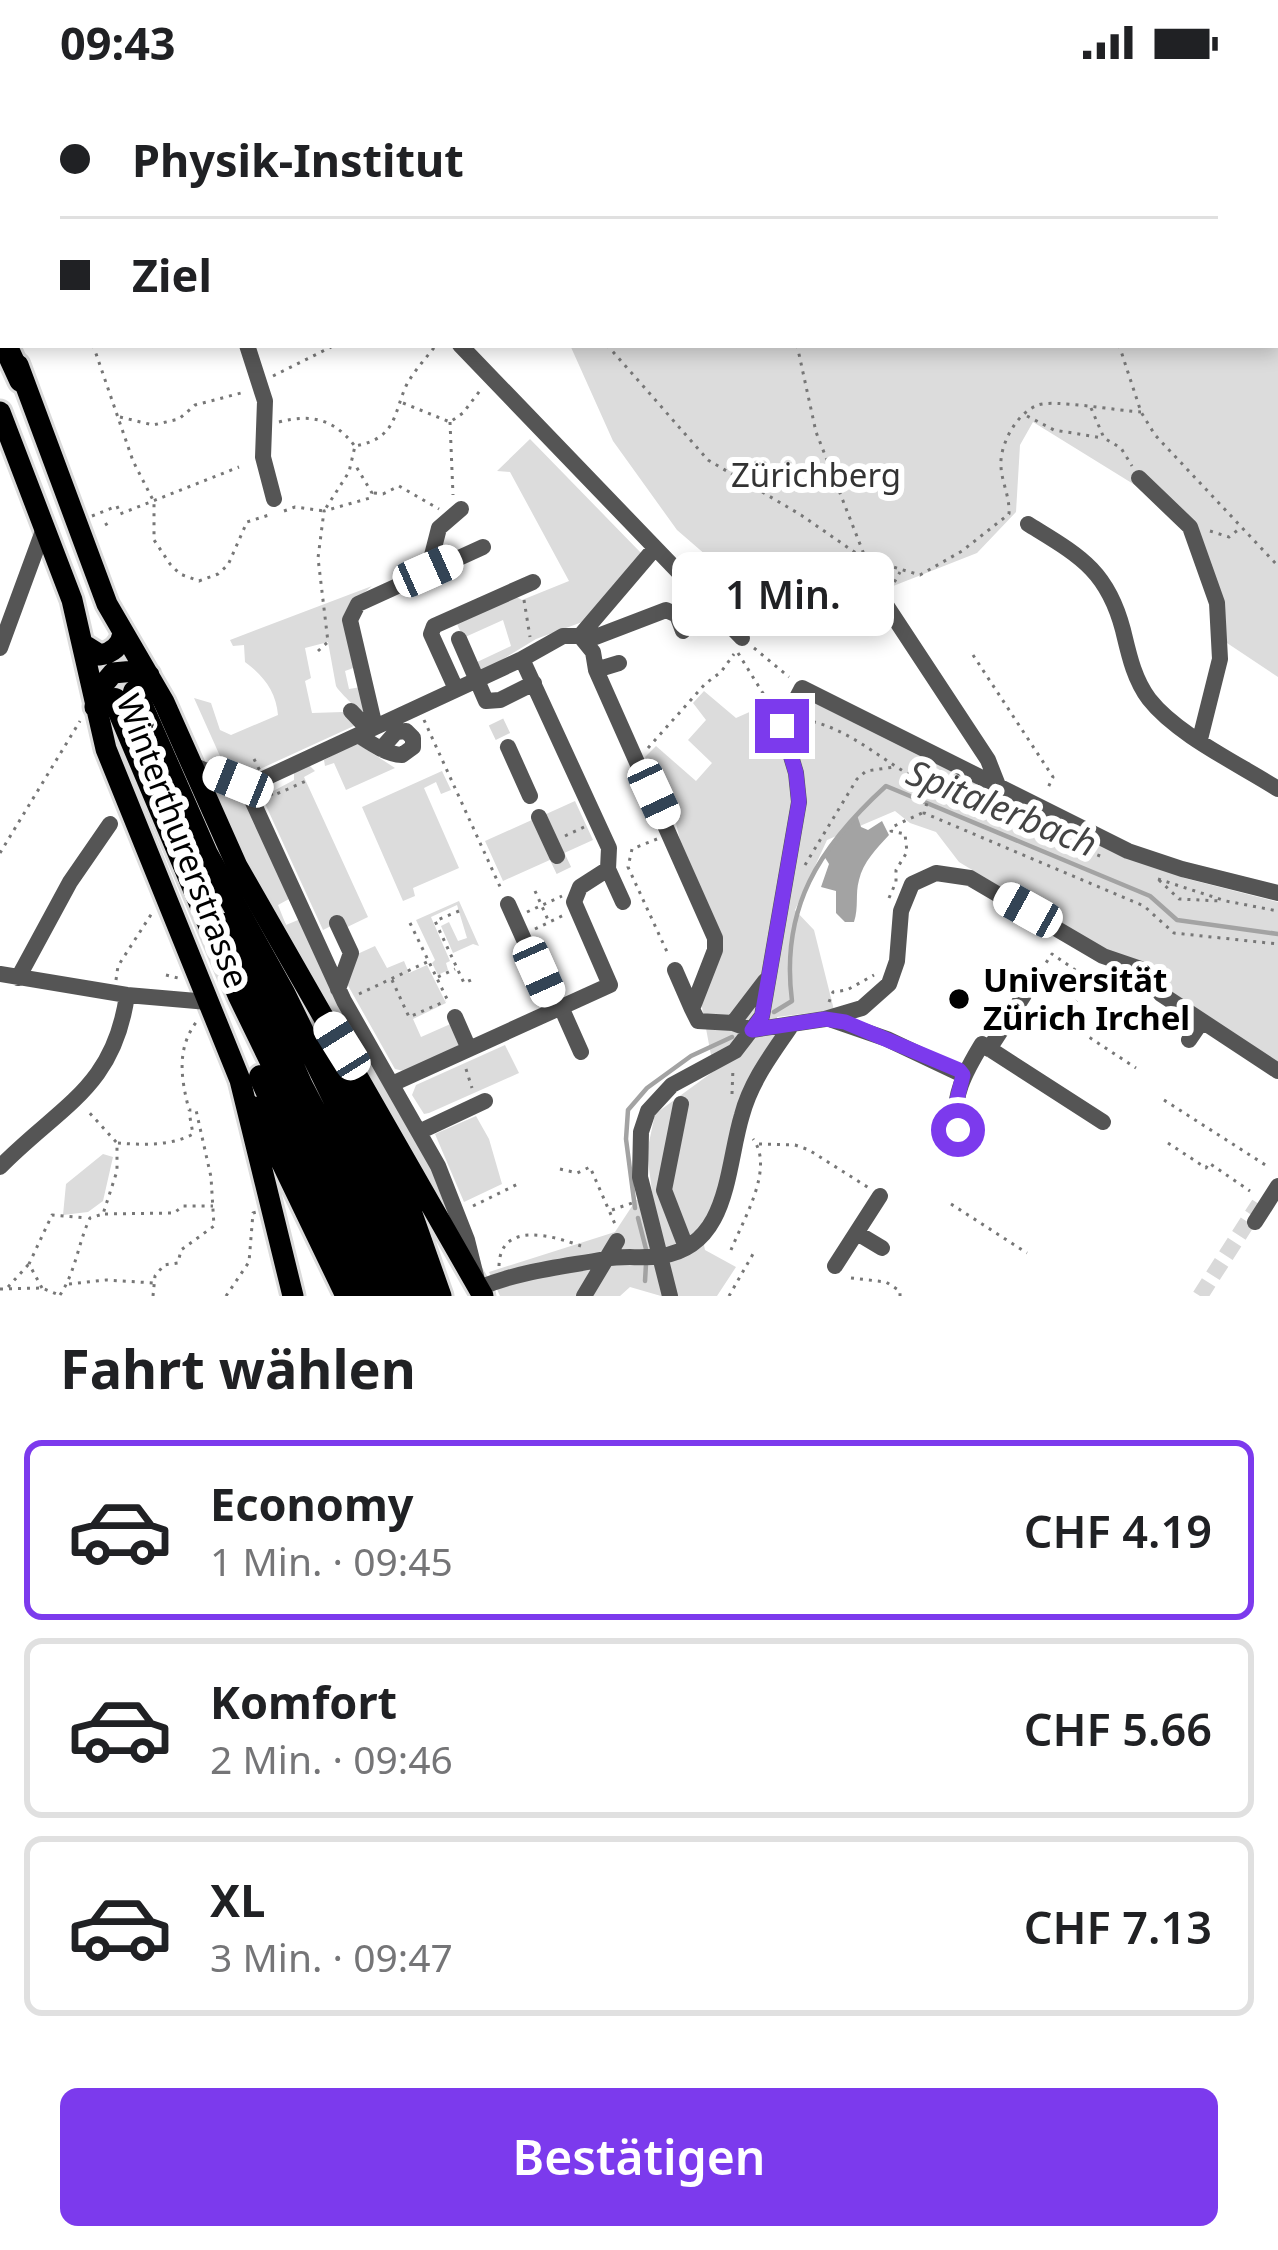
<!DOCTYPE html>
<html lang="de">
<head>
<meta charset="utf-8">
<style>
	body { margin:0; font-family:"Noto Sans",sans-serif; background:#f6f6f6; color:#202124; height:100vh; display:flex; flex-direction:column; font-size:45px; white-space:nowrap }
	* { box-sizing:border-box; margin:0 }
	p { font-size:39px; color:#757577 }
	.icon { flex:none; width:66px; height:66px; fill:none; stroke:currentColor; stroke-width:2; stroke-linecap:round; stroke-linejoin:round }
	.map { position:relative; height:1212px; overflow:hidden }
	.panel { display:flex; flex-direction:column; background:#fff; flex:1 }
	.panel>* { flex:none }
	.banner { position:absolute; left:0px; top:0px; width:1278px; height:264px; box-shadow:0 6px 18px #0003; display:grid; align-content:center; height:264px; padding:0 60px; background:#fff }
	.end { position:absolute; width:54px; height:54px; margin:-27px; border:15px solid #7c3aed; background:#fff; box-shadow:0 0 0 6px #fff }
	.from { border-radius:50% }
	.bubble { position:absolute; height:84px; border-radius:18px; background:#fff; box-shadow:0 6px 18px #0003; font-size:39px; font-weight:600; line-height:84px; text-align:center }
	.car { position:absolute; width:36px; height:72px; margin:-36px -18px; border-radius:15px; box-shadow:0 0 9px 3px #0007; background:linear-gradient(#fff 24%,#345 0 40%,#fff 0 76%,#345 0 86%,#fff 0) }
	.banner b { display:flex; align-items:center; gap:42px; height:114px; font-size:45px }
	.banner b+b { border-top:3px solid #e0e0e0 }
	.banner i { width:30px; height:30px; background:#202124 }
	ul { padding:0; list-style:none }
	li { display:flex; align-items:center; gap:36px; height:180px; margin:0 24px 18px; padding:0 36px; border:6px solid #e0e0e0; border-radius:18px }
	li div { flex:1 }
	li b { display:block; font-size:45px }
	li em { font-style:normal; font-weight:600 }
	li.current { border-color:#7c3aed }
	li>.icon { width:108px; height:108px; stroke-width:1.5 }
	h2 { padding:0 60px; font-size:54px; line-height:144px }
	.button { display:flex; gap:24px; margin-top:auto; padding:24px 60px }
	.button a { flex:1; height:138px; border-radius:18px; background:#7c3aed; color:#fff; font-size:48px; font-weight:600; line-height:138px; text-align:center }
	.status { display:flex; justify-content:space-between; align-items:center; height:84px; padding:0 60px; background:#fff; direction:ltr }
	.status svg { height:33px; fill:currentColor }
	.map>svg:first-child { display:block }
</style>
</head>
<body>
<div class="status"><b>09:43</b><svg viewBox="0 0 49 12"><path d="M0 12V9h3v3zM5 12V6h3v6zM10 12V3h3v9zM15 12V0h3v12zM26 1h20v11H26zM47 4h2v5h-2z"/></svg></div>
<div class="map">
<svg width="1278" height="1212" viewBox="0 0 1278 1212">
	<rect width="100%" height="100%" fill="#fff"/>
	<path fill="#dcdcdc" d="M231 0H1278V593L1224 557 1190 435 1033 338 1020 361 1016 428 977 469 789 543 677 446 613 357 570 261H1275V3Z
		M530 355 642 470 585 537 536 555 480 589 475 579 511 562 503 536 463 554 455 535 511 510 522 516 569 497 510 388 497 387Z
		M372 502 359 513 356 583 345 587 349 605 361 603 365 633C358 625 338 607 336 602L328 558 305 564 311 594 305 597 312 629 343 628 356 641 249 690 224 681 194 614 211 619 220 646 231 651 278 631C276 608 264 592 245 578L244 561 233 562 230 556Z
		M704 607 736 634 754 626 770 657 812 615 1184 794 1278 818V980L1105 866 959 778 936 748 910 739 895 727 827 756 795 826 814 846 834 926 777 933 776 956 718 1113 701 1146 705 1166 736 1183 717 1212H661L630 1203 620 1212H500L489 1188 615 1148 636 1116H653L647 1068 655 1030 714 987 701 918 722 861 683 769 675 735 645 673 656 662 696 697 712 679 688 656 706 636 693 619Z
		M354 660H358L395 684 346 706 334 679 325 682 324 676Z
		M309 681 315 687 304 693 368 833 339 847 335 840 323 846 262 713 294 696V689Z
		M442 687 451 706 441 710 436 698 424 704 459 784 413 804 415 812 403 817 362 723Z
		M208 696 243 711 289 815 278 821 286 841 298 836 303 840 438 1093 451 1137 263 814Z
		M575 717 593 756 562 770 544 731Z
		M534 735 552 775 503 797 485 757Z
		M459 817 479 862 473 860 453 869 441 842 449 838 458 857 467 854 457 821 431 833 450 877 446 879 448 886 438 891 432 879 435 876 416 836Z
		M375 862 387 884 404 877 409 889 427 881 446 919 413 935 421 953 455 938 464 959 404 987 395 985 346 898 353 872Z
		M505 961 519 989 429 1029 424 1030 412 1011 416 1001Z
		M476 1032 489 1055 502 1100 464 1118 435 1050Z
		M103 1070 113 1073 103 1117 88 1128 63 1131 66 1100Z"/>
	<path fill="#a3a3a3" d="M857 731 861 743 868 746 882 737 889 751C877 764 863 778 859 796 855 810 859 823 854 838H845L836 829V807L821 803 829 780 824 772Z"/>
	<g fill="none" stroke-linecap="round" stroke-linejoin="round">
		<path stroke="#a3a3a3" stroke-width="4.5" d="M774 928 792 917C780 824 819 763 886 702L1150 812 1177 836 1278 850
			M635 1124 626 1055 628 1026 647 1004 691 972 732 953
			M638 1134 647 1169
			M645 1197 646 1180"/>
		<path stroke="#d9d9d9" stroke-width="16" stroke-dasharray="16 8" stroke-linecap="butt" d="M496 638 508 663
			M557 772 567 793
			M1200 1212 1259 1120"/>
		<g stroke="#dbdbdb" stroke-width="27">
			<path id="major" d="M0 194 3 209
				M18 281 107 520 164 618 237 782 483 1212
				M0 328 72 516 106 665 240 996 293 1212
				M84 561 100 571C112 569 121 562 123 549
				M95 623 97 608 113 589 135 587 149 591
				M329 963 411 1127 441 1212
				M255 1023 346 1212"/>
		</g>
		<g stroke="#dbdbdb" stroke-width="30">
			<path id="highway" d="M5 261 21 296
				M135 608 206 770 283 909 390 1128 424 1212
				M115 616 240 912 386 1212
				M229 840 301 1002 410 1212
				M261 993 362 1212"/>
		</g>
		<path stroke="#777" stroke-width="3" stroke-dasharray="3 6" stroke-linecap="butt" d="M47 0V3
			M132 0 137 3
			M277 0V3
			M692 0 695 3
			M781 0V3
			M998 0 1000 3
			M1175 0 1176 3
			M0 49 3 48
			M1275 201 1278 204
			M93 261 133 377 154 418V456L170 480 180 490 199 497 218 490 228 481 247 438 269 431
			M607 261 708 376 801 431 863 474 920 491 962 467 1009 430C1010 413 1002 399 1001 383 999 362 1016 329 1038 321 1053 315 1119 327 1141 328
			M797 261 816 348 878 506
			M1119 261 1141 328 1155 351 1278 482
			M273 292 335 261
			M403 319 450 338 463 329 482 304
			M1091 324 1104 354 1121 364 1132 382
			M1027 332 1054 346 1103 354
			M120 333 153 341 179 335 195 321 245 308
			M279 338C310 330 333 334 354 361
			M450 338 453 411
			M374 409 383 410 399 402 439 425
			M284 427 295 423 324 427 349 388 355 362C398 354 393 329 407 300 414 287 427 273 436 261
			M92 432 117 422 120 430 239 383
			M105 441 110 438
			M1210 447 1229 453 1239 445
			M890 506 900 488
			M524 516 530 553
			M754 564 789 593
			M318 567 328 558 318 474 324 427 370 414 372 409 354 379
			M738 569 774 627
			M973 571 1053 693 1047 706
			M424 636 502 807
			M804 636C849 643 881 677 921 697 980 726 1044 749 1105 774
			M648 664 705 600 721 588 734 570
			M932 702 924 729 1144 822 1174 849 1278 860
			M271 709 272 712 306 697
			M565 752 584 743
			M657 755 632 765 628 783 668 870
			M0 769 80 637
			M805 781 857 695 866 687 894 683
			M1158 795 1226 817 1278 827
			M1159 796 1179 815 1220 817
			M535 807 549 838
			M889 814 896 798V786L907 768 905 750 891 747 892 743 922 729
			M459 827 435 837 464 899 471 896
			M527 828 562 812
			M410 839 448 917
			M535 845 564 831
			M166 891 178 894 176 898
			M438 893 455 885
			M116 896 118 882 154 826
			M392 896 409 933 446 917
			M1031 901 1052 870 1090 896 1063 937
			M359 910 427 878
			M829 918 833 908 847 906 874 891
			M1037 919 1136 984
			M466 985 472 1004
			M732 1010 733 984
			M1164 1016 1267 1082
			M118 1059C143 1061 171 1062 193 1050L189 1028
			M1168 1059 1206 1084 1209 1079 1250 1107
			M759 1060 795 1061 809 1066 869 1104
			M560 1085 577 1089 590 1083 615 1140
			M951 1120 1027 1169
			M473 1122 520 1099
			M612 1126 632 1119
			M105 1130 174 1129 183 1122H213
			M731 1166C743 1136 775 1084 753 1055
			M499 1182C500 1136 554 1152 581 1162
			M851 1194 886 1198 900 1207V1212
			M69 1200 106 1196 154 1199
			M8 1203 29 1180
			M42 1204 29 1180 52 1131 87 1134
			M0 1205 42 1204 59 1211
			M60 1211C76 1187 78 1159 90 1134L103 1130 117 1087V1059L87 1026
			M153 1212 155 1192 164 1181 178 1179 181 1166 214 1142 211 1093 196 1026H189C181 994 176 965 197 937
			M226 1212 249 1178 253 1129 257 1128
			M729 1212 753 1170"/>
		<path stroke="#555" stroke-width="16" d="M205 0 208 3
			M247 261 265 317 263 373 274 415
			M460 261 742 554
			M1139 394 1190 443 1217 519 1220 575 1200 655
			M1028 440C1078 471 1107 485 1123 546 1129 571 1134 595 1149 615 1177 651 1239 680 1278 705
			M428 487 439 444 461 425
			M884 518 988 676 999 704
			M580 552 655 464
			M459 555 486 617 500 616 534 599
			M585 557 666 526 677 531 683 547
			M0 564 43 447
			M596 586 619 579
			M456 605 431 550 434 542 533 498
			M351 627 369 646
			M375 643 350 536 358 520 483 463
			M358 651C372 660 386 670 402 671L413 663V654L406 647 396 648 381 665
			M508 663 530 712
			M192 681 246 703 344 917 438 1082 467 1156 479 1204C520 1187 562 1183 605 1175 623 1171 642 1175 661 1172 730 1162 726 1083 742 1031 751 997 772 970 791 942
			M246 703 522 575 563 552H580L593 568 596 586 715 854V866L692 925 675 886
			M539 733 557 772
			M608 785 623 818
			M508 820 555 925
			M337 839 351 869 338 905
			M0 890 127 911 208 918
			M18 894 70 798 110 740
			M561 923 581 968
			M692 925 698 937 733 939 752 946 825 935 862 924 889 900 897 877 901 827 912 800 936 789 970 794 1103 872 1141 885 1161 910 1278 987
			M455 933 469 965
			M832 936 887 955 963 991
			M733 939 765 897
			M1189 956 1202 937
			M989 965 1024 911
			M392 1000 610 901 574 818 580 803 608 785 609 764 522 575
			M681 1020 664 1106 686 1163
			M957 1046C951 1013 965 988 982 960L1103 1038
			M421 1047 485 1017
			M0 1083C61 1021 114 1004 127 911
			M1255 1138 1278 1102
			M857 1149 882 1164
			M835 1182 880 1112
			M584 1212 617 1157
			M670 1212 640 1093 641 1048 648 1027 672 1001 735 967 762 932 799 718 796 689 782 642 802 604 1128 767 1182 785 1278 809"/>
		<use href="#major" stroke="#000" stroke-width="21"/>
		<use href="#highway" stroke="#000" stroke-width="24"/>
		<path stroke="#777" stroke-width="3" stroke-dasharray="3 6" stroke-linecap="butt" d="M254 675 270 707"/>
	</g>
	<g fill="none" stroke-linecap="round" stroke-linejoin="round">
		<path stroke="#7c3aed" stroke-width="15" d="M782 642 796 689 799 718 762 932 752 946 825 935 845 938 959 986 963 991 954 1028 958 1046"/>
	</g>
	<circle fill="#000" stroke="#fff" stroke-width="4.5" cx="959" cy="915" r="12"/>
	<g text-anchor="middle" stroke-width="12" stroke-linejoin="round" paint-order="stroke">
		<g font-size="33" fill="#333" stroke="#fff">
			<text x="816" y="403">Zürichberg</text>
		</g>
		<g font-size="33" fill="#000" stroke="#fff">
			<text transform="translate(183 757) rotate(69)" y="12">Winterthurerstrasse</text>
		</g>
		<g font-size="33" font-weight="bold" fill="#000" stroke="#fff" text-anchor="start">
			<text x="983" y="908">Universität<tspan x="983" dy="38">Zürich Irchel</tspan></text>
		</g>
		<g font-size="36" font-style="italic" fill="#444" stroke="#fff">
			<text transform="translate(1002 724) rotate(22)" y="13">Spitalerbach</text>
		</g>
	</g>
</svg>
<i class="end from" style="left:958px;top:1046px"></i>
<i class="end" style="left:782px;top:642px"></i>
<div class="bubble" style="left:672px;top:468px;width:222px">1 Min.</div>
<i class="car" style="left:428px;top:487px;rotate:66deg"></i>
<i class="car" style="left:238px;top:698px;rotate:292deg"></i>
<i class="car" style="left:654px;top:710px;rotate:155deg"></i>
<i class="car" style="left:1028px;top:826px;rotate:299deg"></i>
<i class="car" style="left:539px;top:888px;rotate:156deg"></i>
<i class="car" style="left:342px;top:962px;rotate:328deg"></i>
<div class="banner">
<b><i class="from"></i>Physik-Institut</b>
<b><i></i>Ziel</b>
</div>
</div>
<section class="panel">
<h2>Fahrt wählen</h2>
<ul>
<li class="current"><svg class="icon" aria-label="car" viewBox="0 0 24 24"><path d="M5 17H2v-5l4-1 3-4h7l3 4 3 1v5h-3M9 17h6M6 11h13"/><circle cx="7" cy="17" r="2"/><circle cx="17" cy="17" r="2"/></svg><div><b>Economy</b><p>1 Min. · 09:45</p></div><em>CHF 4.19</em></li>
<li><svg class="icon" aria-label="car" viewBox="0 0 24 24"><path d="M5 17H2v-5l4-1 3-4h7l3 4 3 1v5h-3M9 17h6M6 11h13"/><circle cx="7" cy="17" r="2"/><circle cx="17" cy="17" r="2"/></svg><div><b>Komfort</b><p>2 Min. · 09:46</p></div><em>CHF 5.66</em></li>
<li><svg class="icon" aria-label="car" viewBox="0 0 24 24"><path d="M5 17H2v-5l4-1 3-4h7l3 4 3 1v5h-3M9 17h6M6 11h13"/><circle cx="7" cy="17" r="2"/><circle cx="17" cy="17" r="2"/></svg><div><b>XL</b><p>3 Min. · 09:47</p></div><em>CHF 7.13</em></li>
</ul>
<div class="button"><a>Bestätigen</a></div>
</section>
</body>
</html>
